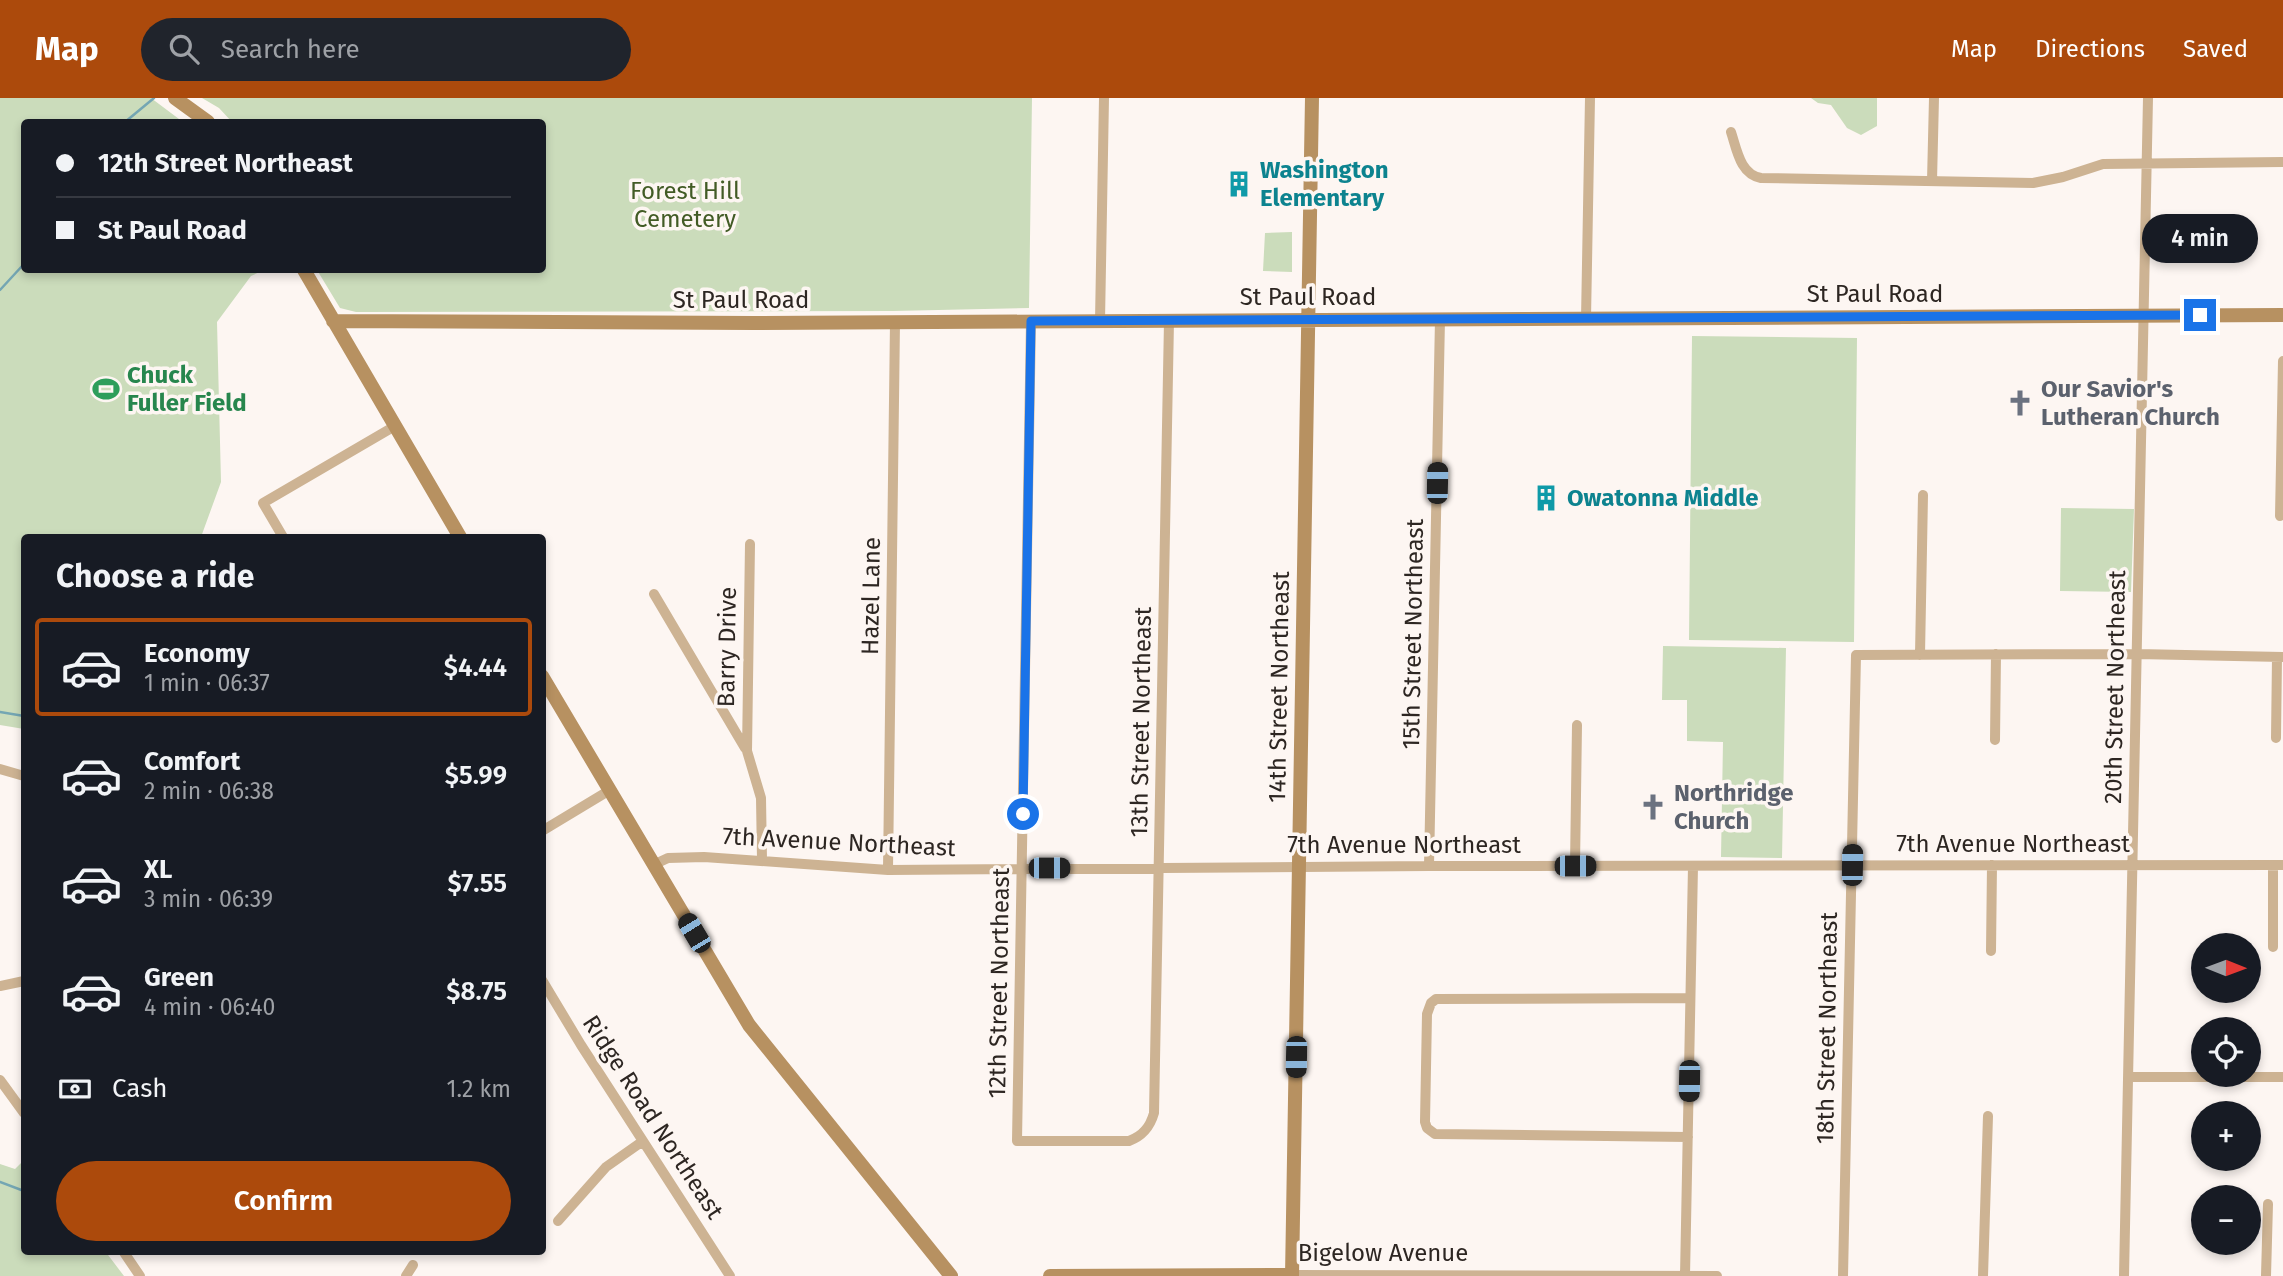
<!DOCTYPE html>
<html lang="en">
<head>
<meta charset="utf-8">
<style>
	body { margin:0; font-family:"Fira Sans",sans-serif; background:#20242c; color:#f1f3f6; height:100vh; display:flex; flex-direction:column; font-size:26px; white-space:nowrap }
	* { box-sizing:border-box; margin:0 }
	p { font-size:23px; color:#9ea1a6 }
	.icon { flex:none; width:38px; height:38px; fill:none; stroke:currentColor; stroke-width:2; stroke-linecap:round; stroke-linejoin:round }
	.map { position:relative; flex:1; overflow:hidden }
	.panel { position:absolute; left:21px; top:436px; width:525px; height:721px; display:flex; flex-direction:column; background:#171b24; border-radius:7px; box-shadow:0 4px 10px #0003 }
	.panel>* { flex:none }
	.top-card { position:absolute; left:21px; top:21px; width:525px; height:154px; border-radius:7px; box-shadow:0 4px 10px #0003; display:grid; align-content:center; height:154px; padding:0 35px; background:#171b24 }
	.needle { width:46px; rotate:91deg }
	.buttons { position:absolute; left:2191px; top:835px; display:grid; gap:14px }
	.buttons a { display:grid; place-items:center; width:70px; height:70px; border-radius:50%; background:#171b24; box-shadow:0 4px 10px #0003; font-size:35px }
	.end { position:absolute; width:32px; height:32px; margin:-16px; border:9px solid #1a73e8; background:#fff; box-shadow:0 0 0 4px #fff }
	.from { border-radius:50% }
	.bubble { position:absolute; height:49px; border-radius:24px; background:#171b24; box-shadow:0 4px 10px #0003; font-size:23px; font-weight:600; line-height:49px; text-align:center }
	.car { position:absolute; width:21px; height:42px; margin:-21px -10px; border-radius:9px; box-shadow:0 0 5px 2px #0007; background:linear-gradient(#222 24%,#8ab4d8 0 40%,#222 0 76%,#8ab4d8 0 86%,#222 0) }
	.top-card b { display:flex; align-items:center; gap:24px; height:66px; font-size:26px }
	.top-card b+b { border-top:2px solid #363941 }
	.top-card i { width:18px; height:18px; background:#f1f3f6 }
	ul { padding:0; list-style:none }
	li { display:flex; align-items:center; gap:21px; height:98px; margin:0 14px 10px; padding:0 21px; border:4px solid transparent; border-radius:7px }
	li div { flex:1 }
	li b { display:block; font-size:26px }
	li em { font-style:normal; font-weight:600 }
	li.on { border-color:#ac4a0c }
	li>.icon { width:63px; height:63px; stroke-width:1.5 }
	h2 { padding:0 35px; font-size:32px; line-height:84px }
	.pay { display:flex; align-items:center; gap:18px; height:77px; padding:0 35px; font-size:26px }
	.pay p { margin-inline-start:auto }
	.action { display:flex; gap:14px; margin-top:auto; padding:14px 35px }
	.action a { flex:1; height:80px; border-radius:42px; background:#ac4a0c; color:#fff; font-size:28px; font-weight:600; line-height:80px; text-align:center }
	header { display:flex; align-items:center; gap:42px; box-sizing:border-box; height:98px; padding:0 35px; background:#ac4a0c; color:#fff }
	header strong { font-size:33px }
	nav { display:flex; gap:38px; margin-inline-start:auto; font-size:24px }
	.search { width:490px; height:63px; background:#20242c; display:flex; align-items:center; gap:18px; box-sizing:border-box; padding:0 24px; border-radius:38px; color:#9ea1a6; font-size:26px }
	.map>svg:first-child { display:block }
</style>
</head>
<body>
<header>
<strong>Map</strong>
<div class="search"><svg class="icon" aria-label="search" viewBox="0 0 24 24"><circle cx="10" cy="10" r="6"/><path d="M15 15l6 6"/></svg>Search here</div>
<nav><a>Map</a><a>Directions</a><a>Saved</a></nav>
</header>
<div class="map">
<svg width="2283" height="1178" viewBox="0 0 2283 1178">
	<rect width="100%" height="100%" fill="#fdf6f2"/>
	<path fill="#cbdcbb" d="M0 0H151L183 24H24V172H264L251 178 217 224 221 384 201 439H24V631L0 627Z
		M202 0H1032L1029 210 893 213 356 214 340 210 317 172H542V24H232L219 10Z
		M1811 0H1877V28L1861 37 1847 30 1831 7 1818 5Z
		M1292 134V174L1263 173 1265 135Z
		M1692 238 1857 240 1854 544 1689 542Z
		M2061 410 2134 411 2131 494 2060 493Z
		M1663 548 1786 550 1782 760 1721 759 1723 644 1687 643V602H1662Z
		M24 1062V1153H105L124 1178H0V1066L15 1071Z"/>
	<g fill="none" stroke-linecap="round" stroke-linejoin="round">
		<path stroke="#74a6b3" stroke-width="2.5" d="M125 24 154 0
			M0 192 23 167 24 162
			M0 614 24 618
			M0 1084 24 1093"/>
		<path stroke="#cdb393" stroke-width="10" d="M1731 34C1737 52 1740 76 1761 80L2033 85 2063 79 2103 66 2283 64
			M1932 83 1934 0
			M1586 221 1590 0
			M1031 223 1017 1043H1129C1143 1038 1150 1029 1154 1015L1169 223
			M1100 223 1104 0
			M2280 418 2283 263
			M283 439 263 405 395 328
			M750 446 747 653 761 700 762 762
			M654 496 745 650
			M1920 557 1923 397
			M2276 640 2277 559
			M1995 642 1996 556
			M0 671 24 678
			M542 733 610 692
			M653 767 668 760 704 759 888 772 1429 768 2283 767
			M1429 768 1440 221
			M1575 768 1577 627
			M888 772 895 224
			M2273 849V767
			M1991 853 1992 767
			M542 882 581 947 730 1178
			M0 888 24 883
			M2128 979H2283
			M0 982 24 1015
			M1688 1039 1435 1036 1427 1030 1425 1024 1427 916 1431 905 1436 901 1690 900
			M558 1123 606 1069 643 1043
			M123 1153 140 1178
			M1292 1177 1717 1178
			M406 1178 413 1167
			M1685 1178 1693 768
			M1843 1178 1856 557 2137 556 2283 559
			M1983 1178 1988 1018
			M2124 1178 2148 0
			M2266 1178 2268 1106"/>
		<path stroke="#b79161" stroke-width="14" d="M175 0 208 24
			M304 172 460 439
			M333 223 753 225 2283 217
			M542 578 749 927 951 1178
			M1050 1178 1292 1177
			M1292 1178 1312 0"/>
	</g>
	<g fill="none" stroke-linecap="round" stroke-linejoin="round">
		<path stroke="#1a73e8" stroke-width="9" d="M1023 716 1031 223 2200 217"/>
	</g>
	<defs>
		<g id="building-bare" transform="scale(2.1)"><path d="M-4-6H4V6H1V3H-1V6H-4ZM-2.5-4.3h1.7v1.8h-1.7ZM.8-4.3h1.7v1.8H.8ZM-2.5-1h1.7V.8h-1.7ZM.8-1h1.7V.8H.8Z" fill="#0f9aa8" stroke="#fdf6f2" stroke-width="2.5" paint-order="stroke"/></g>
		<g id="stadium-bare" transform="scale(2.1)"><path d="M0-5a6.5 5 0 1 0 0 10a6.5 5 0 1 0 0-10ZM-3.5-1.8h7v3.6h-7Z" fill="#2e9e5b" stroke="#fdf6f2" stroke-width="2.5" paint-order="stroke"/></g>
		<g id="church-bare" transform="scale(2.1)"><path d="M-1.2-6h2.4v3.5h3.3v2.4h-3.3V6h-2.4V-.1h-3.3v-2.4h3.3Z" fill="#6b7280" stroke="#fdf6f2" stroke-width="2.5" paint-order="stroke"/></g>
	</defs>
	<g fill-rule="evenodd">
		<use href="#building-bare" x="1239" y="86"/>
		<use href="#stadium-bare" x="106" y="291"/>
		<use href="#church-bare" x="2020" y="305"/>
		<use href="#building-bare" x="1546" y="400"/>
		<use href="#church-bare" x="1653" y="709"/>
	</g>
	<g text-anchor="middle" stroke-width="7" stroke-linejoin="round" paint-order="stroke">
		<g font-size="24" font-weight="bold" fill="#0d838f" stroke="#fdf6f2" text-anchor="start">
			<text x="1260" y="80">Washington<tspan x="1260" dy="28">Elementary</tspan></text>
			<text x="1567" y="408">Owatonna Middle</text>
		</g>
		<g font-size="24" fill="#425b25" stroke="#fdf6f2">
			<text x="685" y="101">Forest Hill<tspan x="685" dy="28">Cemetery</tspan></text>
		</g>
		<g font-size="24" fill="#2d2622" stroke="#fdf6f2">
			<text x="1875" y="204">St Paul Road</text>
			<text x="1308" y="207">St Paul Road</text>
			<text x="741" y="210">St Paul Road</text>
			<text transform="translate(871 498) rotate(-89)" y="8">Hazel Lane</text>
			<text transform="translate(1413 536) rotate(-89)" y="8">15th Street Northeast</text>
			<text transform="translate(727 549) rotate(-89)" y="8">Barry Drive</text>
			<text transform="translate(1279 589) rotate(-89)" y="8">14th Street Northeast</text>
			<text transform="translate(2115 589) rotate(-89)" y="8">20th Street Northeast</text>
			<text transform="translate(1141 624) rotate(-89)" y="8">13th Street Northeast</text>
			<text transform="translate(839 744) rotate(3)" y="8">7th Avenue Northeast</text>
			<text x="2013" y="754">7th Avenue Northeast</text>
			<text x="1404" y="755">7th Avenue Northeast</text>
			<text transform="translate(999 885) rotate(-89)" y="8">12th Street Northeast</text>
			<text transform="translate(1827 930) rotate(-89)" y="8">18th Street Northeast</text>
			<text transform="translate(653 1019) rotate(57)" y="8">Ridge Road Northeast</text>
			<text x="1383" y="1163">Bigelow Avenue</text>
		</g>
		<g font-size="24" font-weight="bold" fill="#27864d" stroke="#fdf6f2" text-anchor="start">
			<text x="127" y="285">Chuck<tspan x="127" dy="28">Fuller Field</tspan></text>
		</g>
		<g font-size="24" font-weight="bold" fill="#5b616d" stroke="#fdf6f2" text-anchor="start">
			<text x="2041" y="299">Our Savior's<tspan x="2041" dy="28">Lutheran Church</tspan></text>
			<text x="1674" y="703">Northridge<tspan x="1674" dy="28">Church</tspan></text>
		</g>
	</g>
</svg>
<div class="buttons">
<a><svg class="needle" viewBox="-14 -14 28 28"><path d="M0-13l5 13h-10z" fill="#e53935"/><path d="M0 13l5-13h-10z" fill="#9ea1a6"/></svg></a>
<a><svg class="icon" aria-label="locate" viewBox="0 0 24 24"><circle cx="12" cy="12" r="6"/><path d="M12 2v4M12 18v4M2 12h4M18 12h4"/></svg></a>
<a>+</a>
<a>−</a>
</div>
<i class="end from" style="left:1023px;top:716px"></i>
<i class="end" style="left:2200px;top:217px"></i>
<div class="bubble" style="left:2142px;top:116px;width:116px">4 min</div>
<i class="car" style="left:1437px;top:385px;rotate:1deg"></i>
<i class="car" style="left:1852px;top:767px;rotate:1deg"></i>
<i class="car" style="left:1575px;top:768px;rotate:90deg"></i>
<i class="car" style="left:1049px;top:770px;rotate:90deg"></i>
<i class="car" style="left:694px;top:835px;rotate:329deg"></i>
<i class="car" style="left:1296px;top:959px;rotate:181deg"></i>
<i class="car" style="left:1689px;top:983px;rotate:181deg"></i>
<div class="top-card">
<b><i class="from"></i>12th Street Northeast</b>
<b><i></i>St Paul Road</b>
</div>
<section class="panel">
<h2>Choose a ride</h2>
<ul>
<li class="on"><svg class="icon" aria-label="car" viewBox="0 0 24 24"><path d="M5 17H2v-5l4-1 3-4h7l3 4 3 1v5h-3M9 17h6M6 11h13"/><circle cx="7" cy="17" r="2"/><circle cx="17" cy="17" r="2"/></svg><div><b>Economy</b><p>1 min · 06:37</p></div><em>$4.44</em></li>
<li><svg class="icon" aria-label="car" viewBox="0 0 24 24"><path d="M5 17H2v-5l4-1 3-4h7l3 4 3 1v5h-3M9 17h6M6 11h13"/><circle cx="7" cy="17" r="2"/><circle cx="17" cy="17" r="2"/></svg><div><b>Comfort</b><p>2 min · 06:38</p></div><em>$5.99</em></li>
<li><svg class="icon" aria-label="car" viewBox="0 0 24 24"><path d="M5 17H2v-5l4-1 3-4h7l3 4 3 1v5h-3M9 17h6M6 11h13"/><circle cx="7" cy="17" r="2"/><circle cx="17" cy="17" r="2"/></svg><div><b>XL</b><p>3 min · 06:39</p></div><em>$7.55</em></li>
<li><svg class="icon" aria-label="car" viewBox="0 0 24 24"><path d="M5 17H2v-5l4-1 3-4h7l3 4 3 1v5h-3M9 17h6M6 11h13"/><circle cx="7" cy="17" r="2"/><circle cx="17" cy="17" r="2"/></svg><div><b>Green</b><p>4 min · 06:40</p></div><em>$8.75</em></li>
</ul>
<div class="pay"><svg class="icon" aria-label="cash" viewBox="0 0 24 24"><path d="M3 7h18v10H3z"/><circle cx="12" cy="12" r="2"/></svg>Cash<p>1.2 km</p></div>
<div class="action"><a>Confirm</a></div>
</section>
</div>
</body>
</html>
